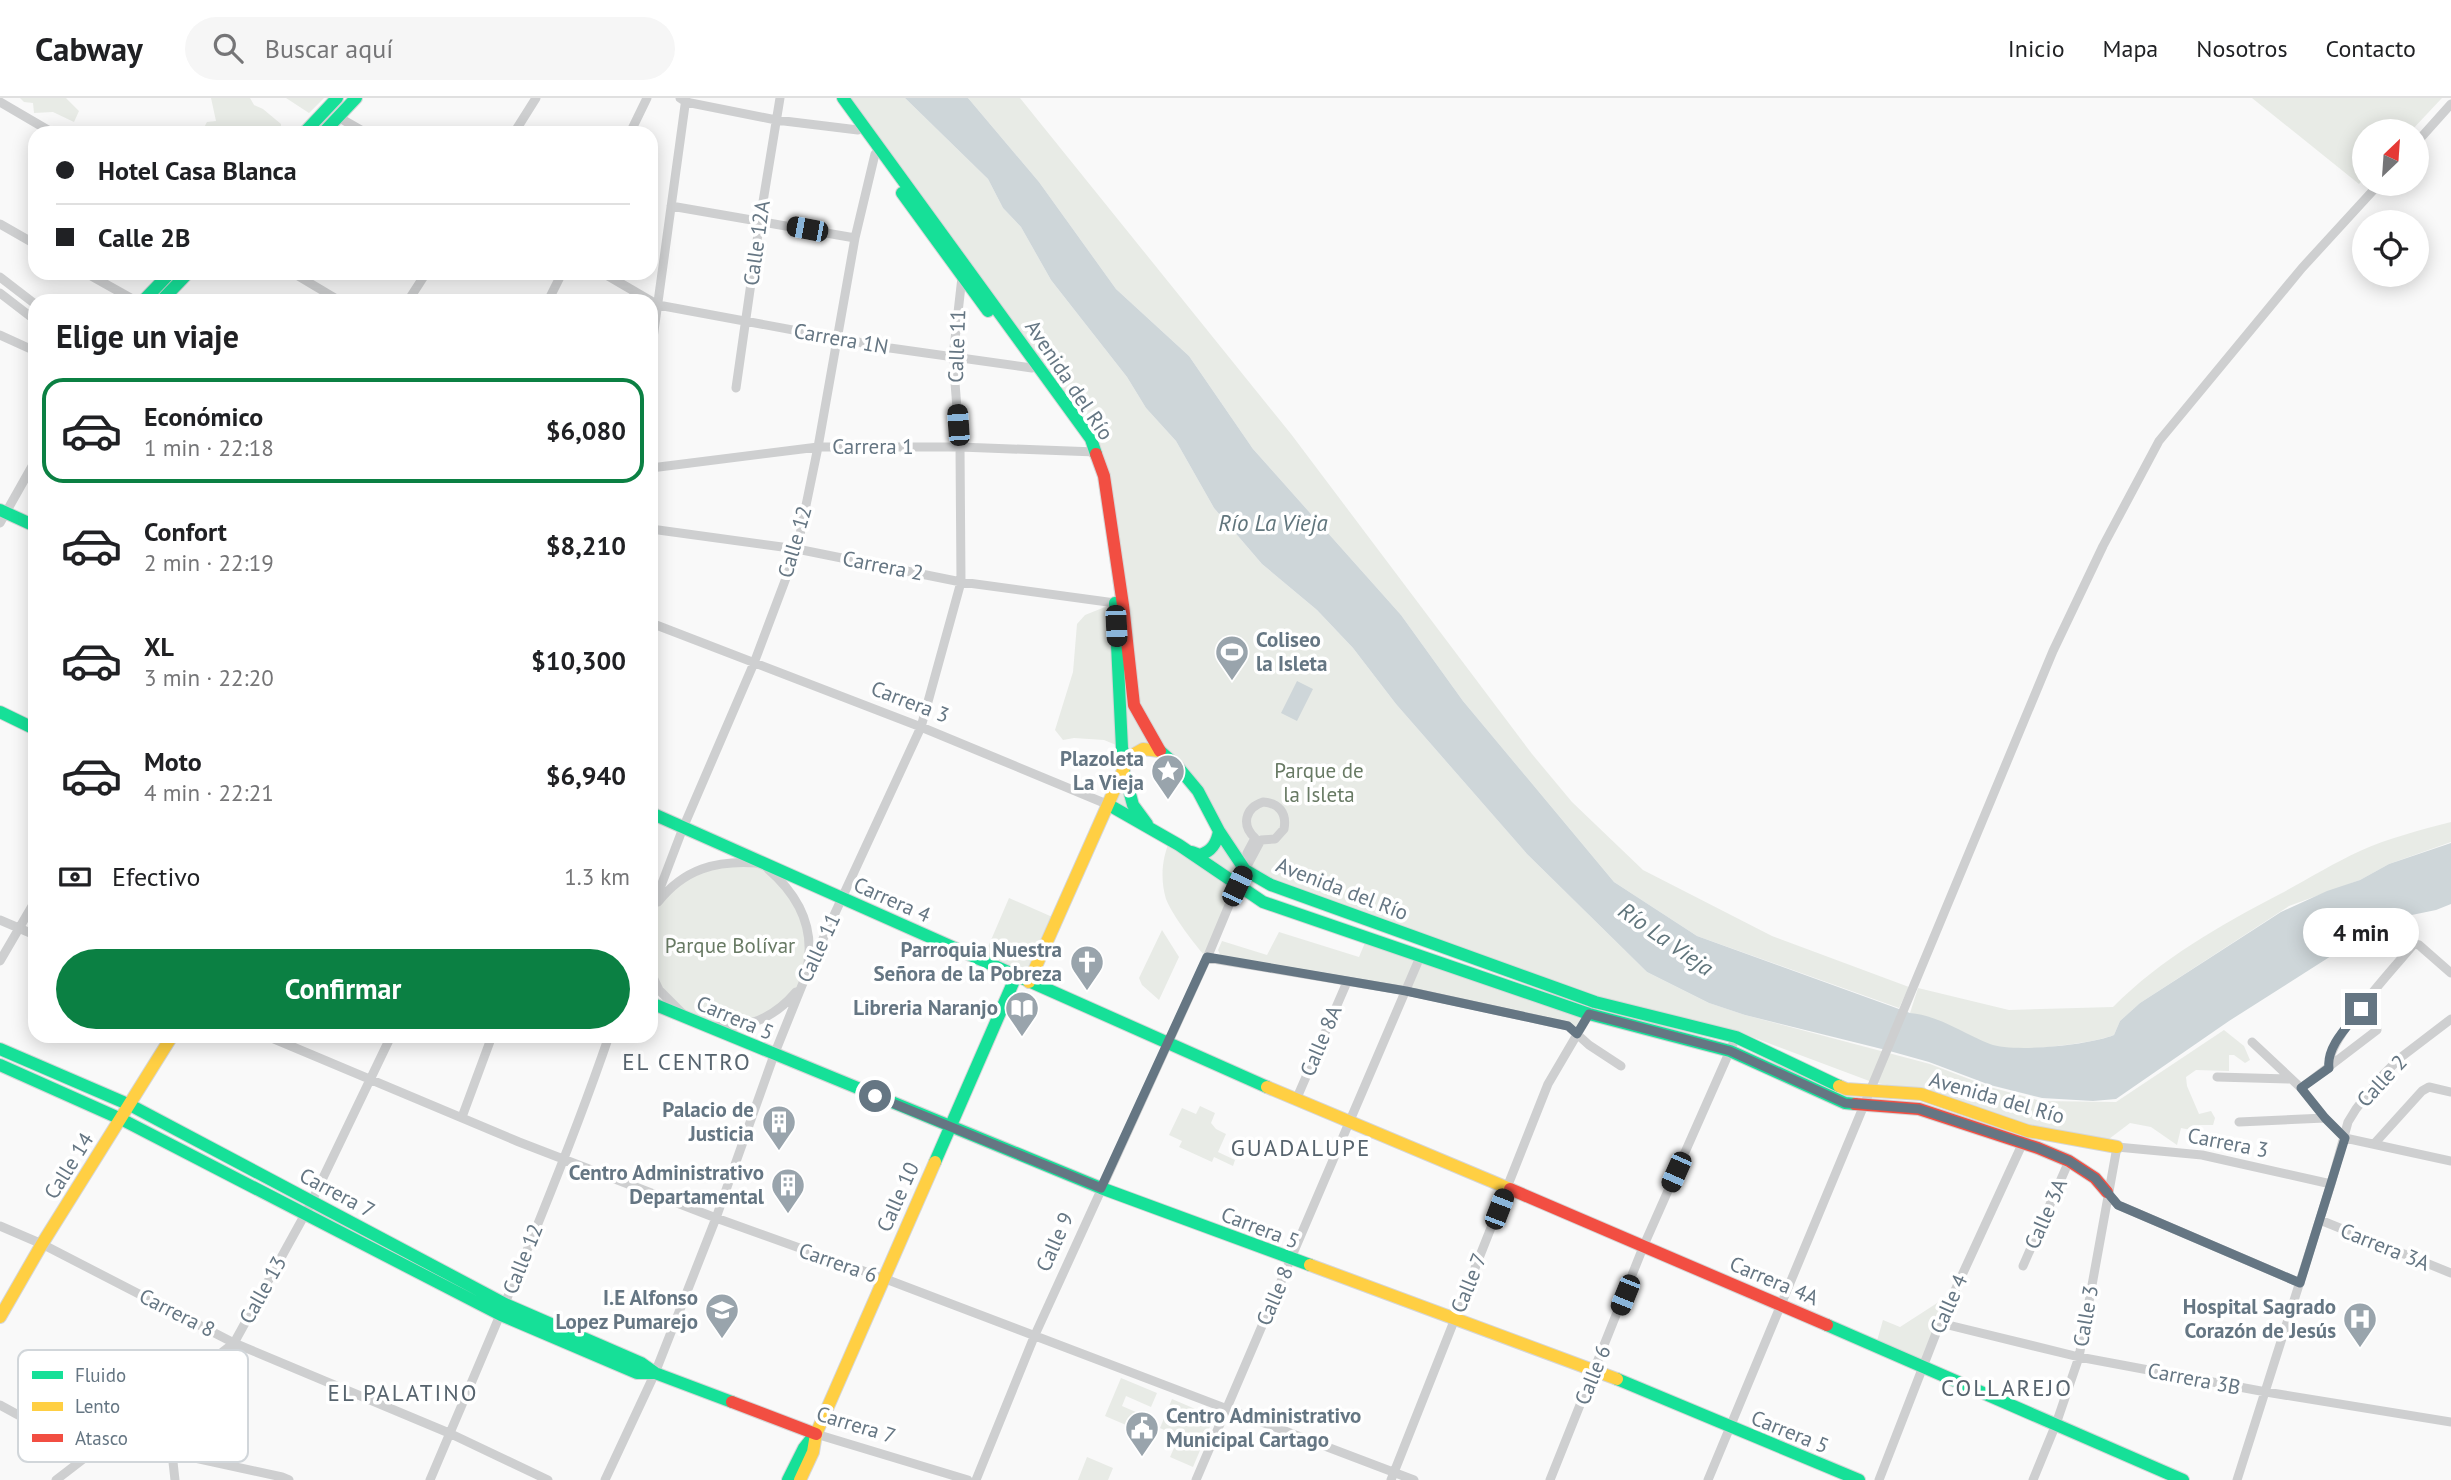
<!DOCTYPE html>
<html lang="es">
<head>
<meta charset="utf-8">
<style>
	body { margin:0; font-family:"PT Sans",sans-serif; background:#f6f6f6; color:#202124; height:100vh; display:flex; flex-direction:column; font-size:26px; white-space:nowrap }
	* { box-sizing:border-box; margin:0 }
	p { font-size:23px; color:#757577 }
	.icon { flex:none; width:38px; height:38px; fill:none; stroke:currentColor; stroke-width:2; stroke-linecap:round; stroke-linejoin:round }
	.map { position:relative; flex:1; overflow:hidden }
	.details { position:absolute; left:28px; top:196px; width:630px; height:749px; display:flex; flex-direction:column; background:#fff; border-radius:21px; box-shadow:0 4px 18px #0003 }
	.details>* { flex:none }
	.banner { position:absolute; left:28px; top:28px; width:630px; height:154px; border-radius:21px; box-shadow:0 4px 18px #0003; display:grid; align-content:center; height:154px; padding:0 28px; background:#fff }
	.needle { width:46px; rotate:25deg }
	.controls { position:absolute; left:2352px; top:21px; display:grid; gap:14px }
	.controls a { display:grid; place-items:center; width:77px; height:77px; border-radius:50%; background:#fff; box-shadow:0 4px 18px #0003; font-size:35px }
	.end { position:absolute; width:32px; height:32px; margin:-16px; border:9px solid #657683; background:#fff; box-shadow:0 0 0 4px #fff }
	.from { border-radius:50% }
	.bubble { position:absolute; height:49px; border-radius:24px; background:#fff; box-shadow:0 4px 18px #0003; font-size:23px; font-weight:700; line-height:49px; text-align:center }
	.car { position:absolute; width:21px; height:42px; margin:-21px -10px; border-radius:9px; box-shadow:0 0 5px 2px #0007; background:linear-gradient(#222 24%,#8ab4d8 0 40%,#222 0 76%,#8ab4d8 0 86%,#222 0) }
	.banner b { display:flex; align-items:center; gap:24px; height:66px; font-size:26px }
	.banner b+b { border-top:2px solid #e0e0e0 }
	.banner i { width:18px; height:18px; background:#202124 }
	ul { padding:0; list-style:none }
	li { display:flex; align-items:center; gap:21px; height:105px; margin:0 14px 10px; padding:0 14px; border:4px solid transparent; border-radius:21px }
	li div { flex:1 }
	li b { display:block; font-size:26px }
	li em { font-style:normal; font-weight:700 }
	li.selected { border-color:#0b8043 }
	li>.icon { width:63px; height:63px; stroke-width:1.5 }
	h2 { padding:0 28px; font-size:32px; line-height:84px }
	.pay { display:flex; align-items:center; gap:18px; height:77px; padding:0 28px; font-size:26px }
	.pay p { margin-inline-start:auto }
	.action { display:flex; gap:14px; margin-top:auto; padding:14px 28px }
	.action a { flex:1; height:80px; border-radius:42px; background:#0b8043; color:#fff; font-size:28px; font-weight:700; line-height:80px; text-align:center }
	header { display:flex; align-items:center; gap:42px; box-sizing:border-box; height:98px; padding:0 35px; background:#fff; border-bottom:2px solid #e0e0e0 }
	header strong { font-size:33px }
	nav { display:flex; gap:38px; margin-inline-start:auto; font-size:24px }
	.search { width:490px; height:63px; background:#f6f6f6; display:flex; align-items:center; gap:18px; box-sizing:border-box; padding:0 24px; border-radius:38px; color:#757577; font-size:26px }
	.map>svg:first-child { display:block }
</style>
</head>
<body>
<header>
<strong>Cabway</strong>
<div class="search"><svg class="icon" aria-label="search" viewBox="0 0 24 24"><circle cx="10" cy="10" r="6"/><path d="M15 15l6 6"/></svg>Buscar aquí</div>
<nav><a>Inicio</a><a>Mapa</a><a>Nosotros</a><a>Contacto</a></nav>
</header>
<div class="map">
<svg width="2451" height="1382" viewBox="0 0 2451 1382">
	<rect width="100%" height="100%" fill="#f9f9f9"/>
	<path fill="#e8ebe6" d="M20 0H66L79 13 74 24 53 14 34 15 33 5 24 4Z
		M211 0H250L254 7 263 11 281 26V35H201L207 24 216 23Z
		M286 0H324L309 15Z
		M844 0H905L988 81 1003 110 1021 129 1051 182 1127 279 1146 310 1176 343 1214 410 1262 466 1317 512 1353 550 1396 606 1527 756 1647 874 1709 905 1745 917 1930 966 1990 989 2041 1003 2116 1004 2224 932 2244 948 2250 962 2245 965 2234 957H2229V973L2196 972 2186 979 2187 988 2199 1016 2211 1013 2215 1020 2213 1027H2199L2196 1033 2181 1030 2177 1047 2151 1029 2130 1025 2109 1041 2072 1039 2030 1030 1943 998 1872 984 1739 934 1595 904 1244 773 1207 860C1196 849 1171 815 1166 801 1160 781 1162 760 1170 742L1109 707 1123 670 1141 721 1195 756 1214 749 1213 719 1159 653 1133 654 1104 642 1074 640 1063 642 1055 632 1073 574 1077 526 1085 517 1115 505 1102 394 1091 341Z
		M968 0H1020L1291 336 1532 656 1572 704 1643 772 1772 838 1909 889 1899 910 1697 838 1614 784 1463 603 1401 517 1253 351 1189 258 1116 191 1039 84Z
		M2252 0H2442L2411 33H2364V80L2359 86Z
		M2451 724V744L2389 766 2360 782 2289 808 2140 905 2120 923 2114 937C2095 945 2021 954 2001 950 1974 944 1936 925 1910 915L1918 890 2009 912 2113 909C2162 860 2219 828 2280 796 2306 782 2332 766 2360 753 2389 740 2420 732 2451 724Z
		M762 765 804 817 808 867 797 894 760 923 713 928 676 911 651 875V815L659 802 698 771Z
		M1009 800 1057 821 1029 884 982 863Z
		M1162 832 1179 859 1159 902 1142 887 1139 880Z
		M1279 834 1359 859 1367 840 1589 916 1577 936 1568 928 1407 893 1223 863 1218 852 1222 843 1267 857Z
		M1200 1008 1215 1015 1211 1025 1216 1031 1226 1036 1218 1054 1235 1062 1233 1068 1214 1059 1212 1064 1179 1049 1182 1043 1169 1037 1182 1010 1196 1016Z
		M1948 1198 1921 1265 1877 1243 1883 1222 1900 1229Z
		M1121 1280 1157 1295 1151 1309 1126 1298 1122 1308 1152 1321 1150 1326 1137 1321 1133 1330 1105 1318Z
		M1172 1301 1214 1319 1193 1369 1170 1359 1179 1339 1160 1330Z
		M1087 1359 1113 1370 1108 1382H1078Z"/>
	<path fill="#ced6d9" d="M905 0H968L1039 84 1116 191 1189 258 1253 351 1401 517 1463 603 1614 784 1697 838 1910 915C1938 917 1964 936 1990 946 2014 955 2090 947 2114 937L2120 923 2140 905 2281 814 2327 793 2360 782 2389 766 2451 745V806L2436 812 2402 819 2375 830 2229 923 2116 1001 2093 1003 2042 1000 1990 987 1929 964 1886 952 1745 917 1709 905 1647 874 1527 756 1396 606 1353 550 1317 512 1262 466 1214 410 1176 343 1146 310 1127 279 1051 182 1021 129 1003 110 988 81Z
		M1297 583 1313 591 1297 623 1281 615Z"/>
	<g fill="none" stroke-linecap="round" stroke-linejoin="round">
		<g stroke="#d5d6d7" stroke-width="14">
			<path id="fast" d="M843 0 1091 341 1096 356
				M304 35 337 0
				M323 35 356 0
				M902 95 988 213
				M143 203 170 175
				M161 203 188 175
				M0 412 35 428
				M1115 505 1122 650 1126 665
				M0 614 35 631
				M1160 653 1178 669 1198 693 1219 733 1245 772 1271 787 1595 904 1736 939 1839 988
				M1123 670 1133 707 1147 726
				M1109 707 1179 747 1263 804 1589 916 1730 953 1845 1005 1855 1006
				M651 715 1267 989
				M1192 754 1200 757C1212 753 1217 745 1219 733
				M651 905 1101 1090 1310 1167
				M0 951 130 1007 505 1206 641 1265 655 1275 732 1304
				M0 967 121 1021 501 1217 637 1275H655
				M935 1064 1016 878
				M1827 1227 2183 1382
				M1617 1281 1859 1382
				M788 1382 804 1350 815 1336"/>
		</g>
		<g stroke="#d5d6d7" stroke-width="14">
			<path id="slow" d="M1029 884 1129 659 1143 651 1159 653
				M1839 988 1846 991 1921 996 2028 1033 2117 1049
				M1267 989 1510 1091
				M1310 1167 1617 1281
				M0 1219 42 1146 172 938
				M800 1382 813 1354 816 1336 935 1064"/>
		</g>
		<g stroke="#d5d6d7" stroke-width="14">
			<path id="jam" d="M1096 356 1104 378 1123 507 1134 607 1160 653
				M1855 1006 1919 1011 2038 1050 2069 1063 2095 1080 2107 1094
				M1510 1091 1827 1227
				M732 1304 816 1336"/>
		</g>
		<path stroke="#cecfd0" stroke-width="9" d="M680 0 686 4 776 22 858 32
			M0 4 53 35
			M338 19 366 35
			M514 35 536 0
			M630 35 647 0
			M2417 44 2451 6
			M671 108 855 140
			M0 126 35 146
			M86 175 136 203
			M293 175 340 203
			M603 175 651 203
			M0 179 35 206
			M0 195 35 222
			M408 203 426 175
			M548 203 562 175
			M651 203 658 207 890 250 1032 270
			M0 237 35 253
			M651 255 686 0
			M736 290 760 122 780 0
			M651 370 818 349H960L1096 354
			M0 425 35 363
			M651 431 797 451 961 484 1115 505
			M651 525 921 629 1109 707
			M1263 704C1279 705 1287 715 1284 731L1275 741 1261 742 1245 772 1247 755 1255 740C1241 727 1245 710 1263 704Z
			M768 771C797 796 814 826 808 865
			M658 804C684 771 716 762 757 765
			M651 814 683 730 754 565 797 451 818 349 855 140 875 56
			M0 822 35 837
			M1207 860 1407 893 1568 928 1589 947 1621 968
			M0 863 35 803
			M651 875 659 892 682 915
			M717 928C750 931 775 919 796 894
			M267 938 519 1044 716 1120 883 1180 1414 1382
			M2252 944 2301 990 2325 1020 2345 1040 2451 1063
			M2329 970C2325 943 2395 869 2414 846L2419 847 2451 875
			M2217 979 2289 981
			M2301 990 2377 932
			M1296 1002 1347 884
			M462 1019 492 938
			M2239 1024 2325 1020
			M2374 1046 2422 993 2429 989 2451 994
			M2107 1094 2118 1107 2300 1185
			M2320 1122 2451 1175
			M0 1128 42 1146 234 1245 449 1335 548 1382
			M2023 1168 2069 1063
			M1940 1225 2079 1259 2266 1294 2451 1324
			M0 1307 31 1324 101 1349
			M816 1336 968 1382
			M112 1338 172 1355 282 1379 289 1382
			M172 1355 175 1382
			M56 1382 234 1245 309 1109 391 938
			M430 1382C492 1235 557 1089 609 938
			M605 1382 655 1275 716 1120 774 957 805 880 921 629 961 484 960 349 953 259 962 179
			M976 1382 1034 1239 1207 860 1237 788
			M1196 1382 1420 859
			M1391 1382 1548 986 1592 911
			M1550 1382 1644 1147 1736 939
			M1708 1382 2053 553 2103 448 2159 343 2302 170 2379 86
			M1879 1382 1940 1225 2025 1040
			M2033 1382 2056 1326 2079 1259 2117 1049 2202 1057 2331 1086
			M2237 1382 2331 1086 2348 1024 2356 1011 2381 979 2400 960 2451 921"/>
		<use href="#fast" stroke="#16e098" stroke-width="12"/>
		<use href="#slow" stroke="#ffcf43" stroke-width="12"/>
		<use href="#jam" stroke="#f24e42" stroke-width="12"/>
	</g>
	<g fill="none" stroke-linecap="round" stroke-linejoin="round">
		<path stroke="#657683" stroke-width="9" d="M875 998 1101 1090 1207 859 1406 893 1568 928 1577 936 1589 916 1730 953 1845 1005 1919 1011 2038 1050 2069 1063 2095 1080 2118 1107 2300 1185 2345 1040 2325 1020 2301 990 2329 970C2326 948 2349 927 2361 911"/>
	</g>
	<defs>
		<g id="stadium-pin" transform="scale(1.75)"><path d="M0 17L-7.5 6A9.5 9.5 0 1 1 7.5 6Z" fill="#99a4ac" stroke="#fff"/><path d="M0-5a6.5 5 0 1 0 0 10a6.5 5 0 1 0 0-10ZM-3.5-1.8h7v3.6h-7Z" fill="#fff"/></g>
		<g id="sight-pin" transform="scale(1.75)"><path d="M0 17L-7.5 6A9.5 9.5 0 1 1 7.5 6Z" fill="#99a4ac" stroke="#fff"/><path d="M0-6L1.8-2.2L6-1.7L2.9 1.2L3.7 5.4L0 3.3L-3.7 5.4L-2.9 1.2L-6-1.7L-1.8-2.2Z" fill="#fff"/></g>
		<g id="church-pin" transform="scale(1.75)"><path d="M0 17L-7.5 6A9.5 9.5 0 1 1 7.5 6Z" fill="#99a4ac" stroke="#fff"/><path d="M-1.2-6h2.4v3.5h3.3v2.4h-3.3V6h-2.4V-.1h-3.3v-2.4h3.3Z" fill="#fff"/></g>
		<g id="library-pin" transform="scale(1.75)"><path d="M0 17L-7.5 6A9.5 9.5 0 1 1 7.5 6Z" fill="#99a4ac" stroke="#fff"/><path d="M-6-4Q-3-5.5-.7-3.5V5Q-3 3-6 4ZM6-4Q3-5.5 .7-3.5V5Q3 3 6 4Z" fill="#fff"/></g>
		<g id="building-pin" transform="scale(1.75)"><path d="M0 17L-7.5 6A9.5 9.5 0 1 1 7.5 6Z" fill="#99a4ac" stroke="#fff"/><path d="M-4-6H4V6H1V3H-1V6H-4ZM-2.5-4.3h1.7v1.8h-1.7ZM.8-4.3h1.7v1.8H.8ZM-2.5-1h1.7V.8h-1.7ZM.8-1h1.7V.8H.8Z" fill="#fff"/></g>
		<g id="school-pin" transform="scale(1.75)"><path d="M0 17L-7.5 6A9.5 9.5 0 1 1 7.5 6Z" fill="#99a4ac" stroke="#fff"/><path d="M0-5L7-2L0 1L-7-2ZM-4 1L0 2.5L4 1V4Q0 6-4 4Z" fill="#fff"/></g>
		<g id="hospital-pin" transform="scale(1.75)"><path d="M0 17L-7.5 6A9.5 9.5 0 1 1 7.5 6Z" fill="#99a4ac" stroke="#fff"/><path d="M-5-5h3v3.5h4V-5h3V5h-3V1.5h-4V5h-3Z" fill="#fff"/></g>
		<g id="civic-pin" transform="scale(1.75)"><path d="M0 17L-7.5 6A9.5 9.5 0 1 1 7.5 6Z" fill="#99a4ac" stroke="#fff"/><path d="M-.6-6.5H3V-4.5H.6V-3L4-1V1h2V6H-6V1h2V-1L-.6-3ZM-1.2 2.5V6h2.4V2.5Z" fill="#fff"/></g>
	</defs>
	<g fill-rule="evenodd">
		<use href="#stadium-pin" x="1232" y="554"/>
		<use href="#sight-pin" x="1168" y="673"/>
		<use href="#church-pin" x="1087" y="864"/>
		<use href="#library-pin" x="1022" y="910"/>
		<use href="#building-pin" x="779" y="1024"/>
		<use href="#building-pin" x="788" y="1087"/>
		<use href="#school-pin" x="722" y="1212"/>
		<use href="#hospital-pin" x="2360" y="1221"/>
		<use href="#civic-pin" x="1142" y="1330"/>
	</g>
	<g text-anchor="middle" stroke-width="7" stroke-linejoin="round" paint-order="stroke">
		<g font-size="21" fill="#657683" stroke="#fff">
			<text transform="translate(757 145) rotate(-82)" y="7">Calle 12A</text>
			<text transform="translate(841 241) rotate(10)" y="7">Carrera 1N</text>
			<text transform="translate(957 248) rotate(-88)" y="7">Calle 11</text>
			<text transform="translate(1069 282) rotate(56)" y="7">Avenida del Río</text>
			<text x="873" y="356">Carrera 1</text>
			<text transform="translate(795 444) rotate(-74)" y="7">Calle 12</text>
			<text transform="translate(883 468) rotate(11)" y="7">Carrera 2</text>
			<text transform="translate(910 604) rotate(21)" y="7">Carrera 3</text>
			<text transform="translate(1342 791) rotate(21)" y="7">Avenida del Río</text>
			<text transform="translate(892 802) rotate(24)" y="7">Carrera 4</text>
			<text transform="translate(819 850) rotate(-65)" y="7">Calle 11</text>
			<text transform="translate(735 920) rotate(23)" y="7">Carrera 5</text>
			<text transform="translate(1321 943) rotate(-67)" y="7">Calle 8A</text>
			<text transform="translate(2382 983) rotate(-47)" y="7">Calle 2</text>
			<text transform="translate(1997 1000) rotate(16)" y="7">Avenida del Río</text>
			<text transform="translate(2228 1045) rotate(11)" y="7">Carrera 3</text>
			<text transform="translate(69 1068) rotate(-58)" y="7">Calle 14</text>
			<text transform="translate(337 1095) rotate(28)" y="7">Carrera 7</text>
			<text transform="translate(898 1099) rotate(-66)" y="7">Calle 10</text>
			<text transform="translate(2046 1116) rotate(-66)" y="7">Calle 3A</text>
			<text transform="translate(1260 1130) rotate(21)" y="7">Carrera 5</text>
			<text transform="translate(1055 1144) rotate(-66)" y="7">Calle 9</text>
			<text transform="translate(2385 1149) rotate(22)" y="7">Carrera 3A</text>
			<text transform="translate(523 1161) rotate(-68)" y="7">Calle 12</text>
			<text transform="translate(838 1165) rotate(19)" y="7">Carrera 6</text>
			<text transform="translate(1774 1183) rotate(23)" y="7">Carrera 4A</text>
			<text transform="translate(1469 1185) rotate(-68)" y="7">Calle 7</text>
			<text transform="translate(263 1192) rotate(-61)" y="7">Calle 13</text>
			<text transform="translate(1275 1198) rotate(-67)" y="7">Calle 8</text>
			<text transform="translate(1949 1206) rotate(-66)" y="7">Calle 4</text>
			<text transform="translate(177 1215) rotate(27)" y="7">Carrera 8</text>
			<text transform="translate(2086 1218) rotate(-80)" y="7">Calle 3</text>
			<text transform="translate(1593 1277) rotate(-68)" y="7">Calle 6</text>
			<text transform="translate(2194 1281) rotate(11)" y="7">Carrera 3B</text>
			<text transform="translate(856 1327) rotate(17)" y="7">Carrera 7</text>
			<text transform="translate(1790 1334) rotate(22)" y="7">Carrera 5</text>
		</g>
		<g font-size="21" font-weight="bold" fill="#657683" stroke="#fff" text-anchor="end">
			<text x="1256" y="549" text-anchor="start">Coliseo<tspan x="1256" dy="24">la Isleta</tspan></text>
			<text x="1144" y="668">Plazoleta<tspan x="1144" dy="24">La Vieja</tspan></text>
			<text x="1062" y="859">Parroquia Nuestra<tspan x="1062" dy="24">Señora de la Pobreza</tspan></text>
			<text x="998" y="917">Libreria Naranjo</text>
			<text x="754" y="1019">Palacio de<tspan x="754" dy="24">Justicia</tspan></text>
			<text x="764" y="1082">Centro Administrativo<tspan x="764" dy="24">Departamental</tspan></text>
			<text x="698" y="1207">I.E Alfonso<tspan x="698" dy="24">Lopez Pumarejo</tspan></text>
			<text x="2336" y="1216">Hospital Sagrado<tspan x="2336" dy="24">Corazón de Jesús</tspan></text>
			<text x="1166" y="1325" text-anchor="start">Centro Administrativo<tspan x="1166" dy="24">Municipal Cartago</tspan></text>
		</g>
		<g font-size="21" fill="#687a64" stroke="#fff">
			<text x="1319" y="680">Parque de<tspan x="1319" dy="24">la Isleta</tspan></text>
			<text x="730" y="855">Parque Bolívar</text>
		</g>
		<g font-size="23" font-style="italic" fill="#60757c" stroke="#fff">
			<text x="1273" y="433">Río La Vieja</text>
			<text transform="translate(1666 841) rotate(35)" y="8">Río La Vieja</text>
		</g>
		<g font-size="23" letter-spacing="2" fill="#57646e" stroke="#fff">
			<text x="687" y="972">EL CENTRO</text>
			<text x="1301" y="1058">GUADALUPE</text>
			<text x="2007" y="1298">COLLAREJO</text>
			<text x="403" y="1303">EL PALATINO</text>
		</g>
	</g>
	<rect x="18" y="1252" width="230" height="112" rx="10" fill="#fff" stroke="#d1d6da" stroke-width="2"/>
	<rect x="32" y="1273" width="31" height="8" fill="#16e098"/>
	<rect x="32" y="1304" width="31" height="9" fill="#ffcf43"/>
	<rect x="32" y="1336" width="31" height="8" fill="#f24e42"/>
	<g font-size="19" fill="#657683">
		<text x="75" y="1284">Fluido</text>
		<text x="75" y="1315">Lento</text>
		<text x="75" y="1347">Atasco</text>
	</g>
</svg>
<div class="controls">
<a><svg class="needle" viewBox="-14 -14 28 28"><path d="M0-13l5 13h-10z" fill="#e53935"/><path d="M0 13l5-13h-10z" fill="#757577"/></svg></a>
<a><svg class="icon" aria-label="locate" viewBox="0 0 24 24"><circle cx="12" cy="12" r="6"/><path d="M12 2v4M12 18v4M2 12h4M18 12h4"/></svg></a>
</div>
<i class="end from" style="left:875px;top:998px"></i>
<i class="end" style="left:2361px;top:911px"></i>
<div class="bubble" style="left:2303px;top:810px;width:116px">4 min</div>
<i class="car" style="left:807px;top:131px;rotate:281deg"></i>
<i class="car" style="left:958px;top:327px;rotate:356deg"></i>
<i class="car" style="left:1116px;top:528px;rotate:177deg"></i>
<i class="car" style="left:1237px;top:788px;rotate:25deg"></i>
<i class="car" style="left:1676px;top:1074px;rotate:204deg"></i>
<i class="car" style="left:1499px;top:1111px;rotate:21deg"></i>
<i class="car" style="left:1625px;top:1197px;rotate:202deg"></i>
<div class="banner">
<b><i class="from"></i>Hotel Casa Blanca</b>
<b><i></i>Calle 2B</b>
</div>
<section class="details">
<h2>Elige un viaje</h2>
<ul>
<li class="selected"><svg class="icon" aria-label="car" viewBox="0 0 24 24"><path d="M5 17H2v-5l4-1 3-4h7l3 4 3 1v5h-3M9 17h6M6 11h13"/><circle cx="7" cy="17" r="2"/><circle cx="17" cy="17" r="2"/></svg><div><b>Económico</b><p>1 min · 22:18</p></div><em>$6,080</em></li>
<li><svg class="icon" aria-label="car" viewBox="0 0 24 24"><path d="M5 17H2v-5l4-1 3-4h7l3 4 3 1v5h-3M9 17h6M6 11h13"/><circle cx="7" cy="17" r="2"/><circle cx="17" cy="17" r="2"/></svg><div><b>Confort</b><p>2 min · 22:19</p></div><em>$8,210</em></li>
<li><svg class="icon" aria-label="car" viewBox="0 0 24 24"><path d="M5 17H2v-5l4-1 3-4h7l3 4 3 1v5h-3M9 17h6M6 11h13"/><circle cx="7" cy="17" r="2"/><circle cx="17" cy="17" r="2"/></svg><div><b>XL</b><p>3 min · 22:20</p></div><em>$10,300</em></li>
<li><svg class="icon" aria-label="car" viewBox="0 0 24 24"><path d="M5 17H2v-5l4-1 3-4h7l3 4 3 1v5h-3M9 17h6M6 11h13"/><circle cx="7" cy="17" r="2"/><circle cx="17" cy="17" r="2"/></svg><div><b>Moto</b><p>4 min · 22:21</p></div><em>$6,940</em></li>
</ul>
<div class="pay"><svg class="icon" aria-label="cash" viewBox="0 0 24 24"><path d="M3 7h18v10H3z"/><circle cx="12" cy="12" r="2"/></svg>Efectivo<p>1.3 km</p></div>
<div class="action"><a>Confirmar</a></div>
</section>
</div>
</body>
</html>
